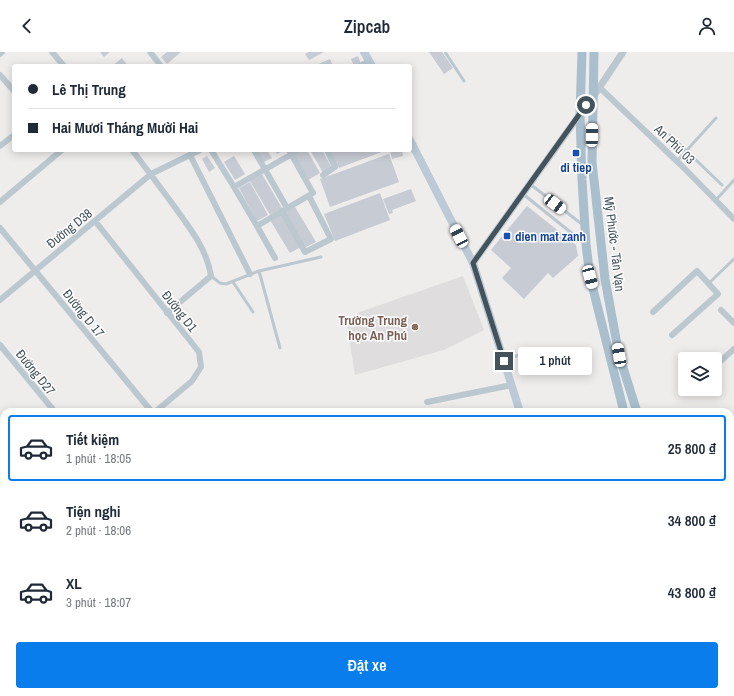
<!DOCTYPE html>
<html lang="vi">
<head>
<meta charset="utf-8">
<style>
	body { margin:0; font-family:"Archivo Narrow",sans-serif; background:#f6f6f7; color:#1f2937; height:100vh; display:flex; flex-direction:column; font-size:15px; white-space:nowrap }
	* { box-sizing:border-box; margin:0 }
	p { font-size:13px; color:#747a83 }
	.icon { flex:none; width:22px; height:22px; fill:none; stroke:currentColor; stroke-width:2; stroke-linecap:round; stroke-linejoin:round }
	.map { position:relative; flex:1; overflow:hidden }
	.sheet { position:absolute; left:0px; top:356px; width:734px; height:288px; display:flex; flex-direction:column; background:#fff; border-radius:12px 12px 0 0; box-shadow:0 2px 10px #0003 }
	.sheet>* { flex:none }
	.top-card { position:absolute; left:12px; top:12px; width:400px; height:88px; border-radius:4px; box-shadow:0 2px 10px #0003; display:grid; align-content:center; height:88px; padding:0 16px; background:#fff }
	.fabs { position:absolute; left:678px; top:300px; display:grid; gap:8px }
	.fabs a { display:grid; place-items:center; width:44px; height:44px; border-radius:4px; background:#fff; box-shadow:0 2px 10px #0003; font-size:20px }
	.end { position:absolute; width:18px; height:18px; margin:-9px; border:5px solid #43525b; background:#fff; box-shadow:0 0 0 2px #fff }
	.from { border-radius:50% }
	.bubble { position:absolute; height:28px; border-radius:4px; background:#fff; box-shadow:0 2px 10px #0003; font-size:13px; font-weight:600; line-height:28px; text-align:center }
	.car { position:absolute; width:12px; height:24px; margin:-12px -6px; border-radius:5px; box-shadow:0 0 3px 1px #0007; background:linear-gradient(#fff 24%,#345 0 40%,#fff 0 76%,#345 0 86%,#fff 0) }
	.top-card b { display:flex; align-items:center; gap:14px; height:38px; font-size:15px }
	.top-card b+b { border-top:1px solid #e0e1e3 }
	.top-card i { width:10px; height:10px; background:#1f2937 }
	ul { padding:7px 0 0; list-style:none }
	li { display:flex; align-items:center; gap:12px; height:66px; margin:0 8px 6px; padding:0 8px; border:2px solid transparent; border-radius:4px }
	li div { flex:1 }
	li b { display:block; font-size:15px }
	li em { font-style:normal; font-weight:600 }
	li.selected { border-color:#097dec }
	li>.icon { width:36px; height:36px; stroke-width:1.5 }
	.cta { display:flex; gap:8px; margin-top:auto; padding:8px 16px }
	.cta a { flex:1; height:46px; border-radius:4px; background:#097dec; color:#fff; font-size:16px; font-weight:600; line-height:46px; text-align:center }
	header { display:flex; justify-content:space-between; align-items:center; height:52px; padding:0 16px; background:#fff; font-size:18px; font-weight:600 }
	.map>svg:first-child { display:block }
</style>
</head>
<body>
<header><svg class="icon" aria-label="back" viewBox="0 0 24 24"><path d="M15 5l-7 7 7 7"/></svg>Zipcab<svg class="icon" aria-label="person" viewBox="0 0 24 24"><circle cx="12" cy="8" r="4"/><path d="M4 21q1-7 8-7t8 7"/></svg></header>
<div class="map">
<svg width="734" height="644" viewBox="0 0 734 644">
	<rect width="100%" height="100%" fill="#efecec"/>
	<path fill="#e0ddde" d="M463 224 484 278 444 298 355 323 347 272 360 269 357 261Z"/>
	<path fill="#c7cbd3" d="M100 0H110L104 5Z
		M167 0H181L167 12 161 5Z
		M309 0H324L309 8 305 2Z
		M429 0H442L453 16 444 22Z
		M358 4 361 12 354 14 351 7Z
		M122 6 128 14H112Z
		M330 7 333 14H314Z
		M255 98H267L272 106 262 111Z
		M274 98H284L277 102Z
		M305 98H307L320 121 308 128 294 104Z
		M310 98H322L332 116 323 121Z
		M328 98H387L339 116Z
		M396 98H402L403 104 392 107 390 99Z
		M389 102 399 130 330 155 320 127Z
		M207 104 215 116 209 120 202 107Z
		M234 104 245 122 235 128 224 110Z
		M262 122 282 156 270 163 250 129Z
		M250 130 268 163 257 169 239 136Z
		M411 137 416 149 392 158 393 161 389 162 383 147Z
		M380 141 390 168 335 189 324 162Z
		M527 154 576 193 578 204 553 226 548 221 524 247 502 226 511 216 491 198Z
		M295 155 316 190 304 196 284 161Z
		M282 161 301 195 290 201 270 168Z"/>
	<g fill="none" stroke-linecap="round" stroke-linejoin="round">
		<path stroke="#bbc8d0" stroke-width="3" d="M445 0 464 29
			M670 83 722 133
			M677 109 716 66
			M530 132 583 173
			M523 142 584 191
			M716 148 734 128
			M259 219 280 296
			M211 224 220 231 226 232 259 219 321 205
			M233 230 253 260
			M708 232 734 207
			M504 309 531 298
			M529 640 530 644
			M222 644 223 640"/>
		<path stroke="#bbc8d0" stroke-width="6" d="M52 0 64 14
			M150 0 161 14
			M0 2 2 0
			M360 14 369 9
			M0 23 14 39
			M599 35 684 116 734 167
			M0 94 14 83
			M132 98C146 116 160 135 174 154 189 175 207 197 211 224L167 261
			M211 98 234 135 299 98
			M254 98 287 156
			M190 103 250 222
			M323 123 335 115 327 98
			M234 135 257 174 313 141 289 98
			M0 150 62 98
			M282 159 305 200 331 187 309 144
			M95 169 199 300 201 315 192 329 155 360
			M257 174 275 206
			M0 176 152 360
			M0 248 151 122 200 98
			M721 258 734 271
			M653 260 697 219 718 242 672 283
			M0 293 55 360
			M715 314 734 297
			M427 350 512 333
			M0 416 4 421
			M0 455 4 453
			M3 500 4 503
			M0 558 4 557
			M730 576 734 589
			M0 596 4 601
			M0 623 4 619
			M98 640 110 642
			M146 644 147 640
			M338 644 339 640"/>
		<path stroke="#bbc8d0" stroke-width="7" d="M593 45 623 0
			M473 211 580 62"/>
		<path stroke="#bbcad6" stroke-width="8" d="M364 0 372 14
			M410 88 473 211 520 360
			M730 529 734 528
			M598 640 599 644"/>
		<path stroke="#a9bfce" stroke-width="9" d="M582 0 580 62 582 128 586 192 590 225 624 360
			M594 0 592 110 605 227 619 303 637 360
			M730 438 734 434
			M730 455 734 450
			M730 635 733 644
			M718 640 719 644
			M490 644 495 640
			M509 644 514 640"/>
	</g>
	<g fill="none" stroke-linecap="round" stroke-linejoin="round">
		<path stroke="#43525b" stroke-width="5" d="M504 309 473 211 586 53"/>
	</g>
	<g fill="#1a4fb4" stroke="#fff" stroke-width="1.5">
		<rect x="572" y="97" width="8" height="8" rx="2"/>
		<rect x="503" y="180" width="8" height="8" rx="2"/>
	</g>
	<circle fill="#8d6e63" stroke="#fff" stroke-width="1.5" cx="415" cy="275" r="4"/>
	<g text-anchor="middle" stroke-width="3" stroke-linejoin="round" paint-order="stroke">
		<g font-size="13" fill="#43525b" stroke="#fff">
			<text transform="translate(675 92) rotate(44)" y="5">An Phú 03</text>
			<text transform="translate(69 176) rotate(-39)" y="5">Đường D38</text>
			<text transform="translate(615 192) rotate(83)" y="5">Mỹ Phước - Tân Vạn</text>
			<text transform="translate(180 259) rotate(52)" y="5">Đường D1</text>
			<text transform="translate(84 261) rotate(51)" y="5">Đường D 17</text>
			<text transform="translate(36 320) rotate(51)" y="5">Đường D27</text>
		</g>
		<g font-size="13" font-weight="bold" fill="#164399" stroke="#fff">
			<text x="576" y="120">di tiep</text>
			<text x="515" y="189" text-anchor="start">dien mat zanh</text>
		</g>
		<g font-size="13" font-weight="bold" fill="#785e54" stroke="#fff" text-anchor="end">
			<text x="407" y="273">Trường Trung<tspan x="407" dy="15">học An Phú</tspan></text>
		</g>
	</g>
</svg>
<div class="fabs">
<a><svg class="icon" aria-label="layers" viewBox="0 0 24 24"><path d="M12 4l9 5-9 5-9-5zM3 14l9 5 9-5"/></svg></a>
</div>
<i class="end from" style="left:586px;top:53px"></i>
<i class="end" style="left:504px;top:309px"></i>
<div class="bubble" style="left:518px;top:295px;width:74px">1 phút</div>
<i class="car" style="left:592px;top:83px;rotate:1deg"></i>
<i class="car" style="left:555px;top:152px;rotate:127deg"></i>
<i class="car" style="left:459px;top:184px;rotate:333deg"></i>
<i class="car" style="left:590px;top:225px;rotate:165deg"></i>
<i class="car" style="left:619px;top:303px;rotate:350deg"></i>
<div class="top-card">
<b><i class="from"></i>Lê Thị Trung</b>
<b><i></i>Hai Mươi Tháng Mười Hai</b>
</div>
<section class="sheet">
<ul>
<li class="selected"><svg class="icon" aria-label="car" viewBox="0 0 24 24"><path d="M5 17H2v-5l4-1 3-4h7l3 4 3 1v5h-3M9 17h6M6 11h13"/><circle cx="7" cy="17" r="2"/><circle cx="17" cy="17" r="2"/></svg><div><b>Tiết kiệm</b><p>1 phút · 18:05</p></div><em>25 800 ₫</em></li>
<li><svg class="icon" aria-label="car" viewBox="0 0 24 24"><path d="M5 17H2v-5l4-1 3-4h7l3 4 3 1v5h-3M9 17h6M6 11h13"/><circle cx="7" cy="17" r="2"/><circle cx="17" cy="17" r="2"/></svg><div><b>Tiện nghi</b><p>2 phút · 18:06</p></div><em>34 800 ₫</em></li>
<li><svg class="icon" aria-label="car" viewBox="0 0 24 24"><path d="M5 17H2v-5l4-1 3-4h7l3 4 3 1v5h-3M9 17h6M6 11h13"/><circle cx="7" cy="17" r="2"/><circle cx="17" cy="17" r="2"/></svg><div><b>XL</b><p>3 phút · 18:07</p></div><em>43 800 ₫</em></li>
</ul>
<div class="cta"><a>Đặt xe</a></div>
</section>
</div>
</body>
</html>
